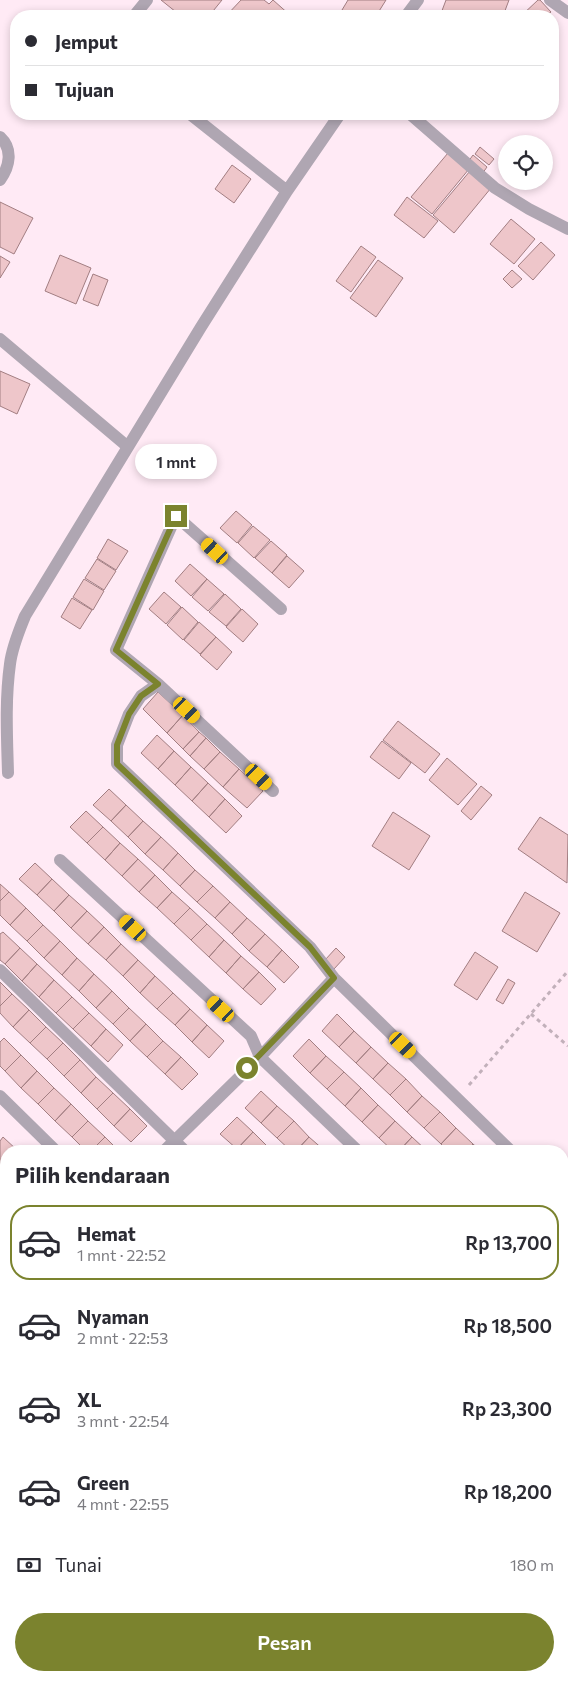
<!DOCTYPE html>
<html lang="id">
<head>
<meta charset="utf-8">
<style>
	body { margin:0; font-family:Commissioner,sans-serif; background:#f7f7f7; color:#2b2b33; height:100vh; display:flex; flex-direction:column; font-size:19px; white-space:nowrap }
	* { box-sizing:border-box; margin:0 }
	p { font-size:16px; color:#7c7c81 }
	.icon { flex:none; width:28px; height:28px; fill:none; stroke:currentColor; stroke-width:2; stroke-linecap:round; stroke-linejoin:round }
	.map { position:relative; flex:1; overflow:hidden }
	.details { position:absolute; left:0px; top:1145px; width:569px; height:536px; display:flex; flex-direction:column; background:#fff; border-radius:20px 20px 0 0; box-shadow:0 2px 8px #0003 }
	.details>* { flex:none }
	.guide { position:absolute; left:10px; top:10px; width:549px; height:110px; border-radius:20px; box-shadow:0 2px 8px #0003; display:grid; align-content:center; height:110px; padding:0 15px; background:#fff }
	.tools { position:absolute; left:498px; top:135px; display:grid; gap:10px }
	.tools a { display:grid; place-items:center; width:55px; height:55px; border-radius:50%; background:#fff; box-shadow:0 2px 8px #0003; font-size:25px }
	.end { position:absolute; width:22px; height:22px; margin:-11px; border:6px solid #7b832e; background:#fff; box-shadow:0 0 0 2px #fff }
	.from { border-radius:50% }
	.bubble { position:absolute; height:35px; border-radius:18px; background:#fff; box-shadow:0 2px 8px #0003; font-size:16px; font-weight:600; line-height:35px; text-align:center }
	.car { position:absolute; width:15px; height:30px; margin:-15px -8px; border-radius:6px; box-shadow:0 0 4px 1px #0007; background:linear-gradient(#f5c518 24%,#345 0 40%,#f5c518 0 76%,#345 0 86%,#f5c518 0) }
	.guide b { display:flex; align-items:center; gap:18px; height:48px; font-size:19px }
	.guide b+b { border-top:1px solid #e1e1e2 }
	.guide i { width:12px; height:12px; background:#2b2b33 }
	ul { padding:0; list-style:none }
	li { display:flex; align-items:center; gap:15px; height:75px; margin:0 10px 8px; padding:0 5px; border:2px solid transparent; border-radius:20px }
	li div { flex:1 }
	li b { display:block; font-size:19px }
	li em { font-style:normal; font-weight:600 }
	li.active { border-color:#7b832e }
	li>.icon { width:45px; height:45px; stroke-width:1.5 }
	h2 { padding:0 15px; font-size:22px; line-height:60px }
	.pay { display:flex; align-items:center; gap:12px; height:55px; padding:0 15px; font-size:19px }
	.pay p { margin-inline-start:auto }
	.button { display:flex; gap:10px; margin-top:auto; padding:10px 15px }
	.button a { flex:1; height:58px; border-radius:30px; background:#7b832e; color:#fff; font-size:20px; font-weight:600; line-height:58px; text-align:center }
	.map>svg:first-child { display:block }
</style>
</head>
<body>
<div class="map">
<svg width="568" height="1681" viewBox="0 0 568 1681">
	<rect width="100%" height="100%" fill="#ffeaf5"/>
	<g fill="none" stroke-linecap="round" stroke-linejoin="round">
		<path stroke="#d3cdf2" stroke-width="48" d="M0 1487 6 1488
			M340 1675 345 1681"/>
	</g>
	<path fill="#eec6ca" stroke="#a27e82" d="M161 0H222L209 16H181Z
		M241 0H264L269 4 273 0 291 16H226Z
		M348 0H386L376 16H352L342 10Z
		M446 0H509L503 16H440Z
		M538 0H540L551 12 546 16H521Z
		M480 147 494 159 489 165 475 154Z
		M448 153 469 169 432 214 411 197Z
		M473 155 487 167 482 174 468 162Z
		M232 165 251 179 234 203 215 189Z
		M470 171 491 188 454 233 433 215Z
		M407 197 438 221 424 238 394 215Z
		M0 202 33 218 14 254 0 247Z
		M511 219 535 239 514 264 490 244Z
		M541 242 555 255 533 280 518 266Z
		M361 246 376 257 351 292 336 281Z
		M60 255 91 268 76 304 45 291Z
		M0 256 10 262 0 278Z
		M378 260 403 278 376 317 350 298Z
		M512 270 522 279 512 288 503 279Z
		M93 274 108 280 98 306 83 300Z
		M0 371 30 384 17 414 0 406Z
		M236 511 252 525 237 543 220 528Z
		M253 526 270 540 254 558 238 543Z
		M108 539 128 551 116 570 97 558Z
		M271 541 287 555 272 573 255 558Z
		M287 556 304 571 289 588 272 573Z
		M97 559 116 571 104 590 85 578Z
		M190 564 207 579 191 596 175 581Z
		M84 579 104 591 93 610 73 597Z
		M207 579 224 594 208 611 192 597Z
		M164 592 181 607 166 624 149 609Z
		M225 594 241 609 226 626 209 612Z
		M72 598 92 610 80 629 61 617Z
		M182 607 198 622 183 640 167 625Z
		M242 609 258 624 243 642 226 627Z
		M199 622 216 637 200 654 184 640Z
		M216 637 232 652 217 670 200 655Z
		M158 692 183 715 167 733 143 709Z
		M183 715 199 732 183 749 167 733Z
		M398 721 440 754 425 773 383 740Z
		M199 732 206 738 190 756 183 749Z
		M157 735 174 751 158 769 141 753Z
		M206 738 220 752 204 769 190 756Z
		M382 741 411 763 399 779 370 757Z
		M174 751 191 767 175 785 158 769Z
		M220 752 239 769 223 787 204 769Z
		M447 758 477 784 458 805 429 780Z
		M191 767 208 783 192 801 175 785Z
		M239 769 263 791 247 808 223 787Z
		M208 783 225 799 209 817 192 801Z
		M481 786 492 795 471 820 461 811Z
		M109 789 126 805 111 821 93 805Z
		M225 799 242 816 226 833 209 817Z
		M126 805 143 821 128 837 111 821Z
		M86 811 103 827 87 843 70 827Z
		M393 812 430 836 409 870 372 846Z
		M540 817 568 835 567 883 518 849Z
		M143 821 161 837 145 854 128 837Z
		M103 827 120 843 105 860 87 843Z
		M161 837 178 853 163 870 145 854Z
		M120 843 138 859 122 876 105 860Z
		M178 853 195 870 180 886 163 870Z
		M138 859 155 875 139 892 122 876Z
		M35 863 52 879 37 895 19 879Z
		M195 870 213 886 197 902 180 886Z
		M155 875 172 892 157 908 139 892Z
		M52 879 69 895 54 911 37 895Z
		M0 884 9 892 0 901Z
		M213 886 230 902 215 918 197 902Z
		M9 892 26 908 10 925 0 915V901Z
		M172 892 190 908 174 924 157 908Z
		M525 892 560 913 537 952 502 931Z
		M69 895 87 911 71 928 54 911Z
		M230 902 247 918 232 934 215 918Z
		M26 908 43 925 27 941 10 925Z
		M190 908 207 924 191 940 174 924Z
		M87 911 104 927 88 944 71 928Z
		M247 918 265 934 249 951 232 934Z
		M207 924 224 940 209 957 191 940Z
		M43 925 60 941 44 958 27 941Z
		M104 927 121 944 106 960 88 944Z
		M3 932 20 948 5 964 0 960V934Z
		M265 934 282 950 267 967 249 951Z
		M224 940 241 956 226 973 209 957Z
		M60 941 77 958 62 975 44 958Z
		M121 944 138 960 123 976 106 960Z
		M20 948 37 964 22 981 5 964Z
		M336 948 345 957 334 969 325 960Z
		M282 950 299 967 284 983 267 967Z
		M475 952 498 967 477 1000 454 985Z
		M241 956 259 972 243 989 226 973Z
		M77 958 94 974 79 991 62 975Z
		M138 960 155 976 140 993 123 976Z
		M37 964 54 980 39 997 22 981Z
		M259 972 276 989 261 1005 243 989Z
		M94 974 112 991 96 1008 79 991Z
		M155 976 173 993 157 1009 140 993Z
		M508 979 515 983 503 1004 496 1000Z
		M54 980 72 997 56 1013 39 997Z
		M0 982 12 994 0 1006Z
		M112 991 129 1008 113 1024 96 1008Z
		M173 993 190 1009 175 1025 157 1009Z
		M12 994 29 1010 13 1027 0 1013V1006Z
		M72 997 89 1013 73 1029 56 1013Z
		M129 1008 146 1024 130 1041 113 1024Z
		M190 1009 207 1025 192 1042 175 1025Z
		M29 1010 46 1027 30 1043 13 1027Z
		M89 1013 106 1029 91 1046 73 1029Z
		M337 1014 354 1031 339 1047 322 1031Z
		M146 1024 163 1041 147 1057 130 1041Z
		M207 1025 224 1041 209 1058 192 1042Z
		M46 1027 63 1043 47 1059 30 1043Z
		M106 1029 123 1045 108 1062 91 1046Z
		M354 1031 371 1047 356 1063 339 1047Z
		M4 1038 21 1055 5 1071 0 1066V1042Z
		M309 1039 326 1056 310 1073 293 1056Z
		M163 1041 181 1057 165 1074 147 1057Z
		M63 1043 80 1060 64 1076 47 1059Z
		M371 1047 388 1063 373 1079 356 1063Z
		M21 1055 37 1071 21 1088 5 1071Z
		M326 1056 344 1072 327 1089 310 1073Z
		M181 1057 198 1074 182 1090 165 1074Z
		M80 1060 96 1077 81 1093 64 1076Z
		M388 1063 406 1079 390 1095 373 1079Z
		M37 1071 54 1088 38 1104 21 1088Z
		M344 1072 361 1088 345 1106 327 1089Z
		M96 1077 113 1093 97 1109 81 1093Z
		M406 1079 422 1096 407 1112 390 1095Z
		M54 1088 71 1104 55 1121 38 1104Z
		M361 1088 378 1105 362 1122 345 1106Z
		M261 1091 277 1106 261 1123 245 1108Z
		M113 1093 130 1109 114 1126 97 1109Z
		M422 1096 440 1112 424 1128 407 1112Z
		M71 1104 88 1121 72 1137 55 1121Z
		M378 1105 395 1121 379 1138 362 1122Z
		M277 1106 294 1121 277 1138 261 1123Z
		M130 1109 147 1126 131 1142 114 1126Z
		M440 1112 456 1128 441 1144 424 1128Z
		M237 1117 253 1132 237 1149 220 1134Z
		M88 1121 105 1137 91 1151H86L72 1137Z
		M294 1121 309 1137 296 1151H291L277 1138Z
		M395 1121 412 1137 399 1151H393L379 1138Z
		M456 1128 473 1144 467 1151H448L441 1144Z
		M253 1132 269 1148 265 1151H238L237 1149Z
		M3 1137 18 1151H6V1169L5 1171 0 1166V1141Z
		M105 1137 119 1151H91Z
		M309 1137 325 1151H296Z
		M412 1137 427 1151H399Z
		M473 1144 481 1151H467Z
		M0 1188 6 1194V1203L0 1209Z
		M6 1203V1226L0 1220V1209Z
		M562 1229 568 1234V1250L562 1256Z
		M568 1250V1265L562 1260V1256Z"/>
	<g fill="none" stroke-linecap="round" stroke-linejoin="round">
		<path stroke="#c2b0ba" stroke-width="3" stroke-dasharray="4 4" stroke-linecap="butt" d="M531 1014 568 1046
			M469 1085 568 971"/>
		<path stroke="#afa6b2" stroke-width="12" d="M550 0 568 13
			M134 16 147 0
			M406 16 418 0
			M190 114 287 191
			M410 114 495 188 529 209 568 229
			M0 137C13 149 10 166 0 180
			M0 339 128 447
			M281 609 176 516 116 650 158 684 141 696 129 714 117 745V764L310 947 334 978 511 1151
			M158 684 273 791
			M8 773C7 737 5 700 10 664 12 647 19 631 25 616L201 327 287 191 340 114
			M60 860 251 1036 260 1057 358 1151
			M0 970 185 1151
			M0 1096 56 1151
			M164 1151 260 1057 334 978
			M562 1202 568 1207
			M0 1259 6 1264"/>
	</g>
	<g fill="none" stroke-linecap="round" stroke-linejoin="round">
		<path stroke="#7b832e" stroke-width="6" d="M176 516 116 650 158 684 141 696 129 714 117 745V764L310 947 334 978 247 1068"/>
	</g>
</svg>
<div class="tools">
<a><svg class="icon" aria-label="locate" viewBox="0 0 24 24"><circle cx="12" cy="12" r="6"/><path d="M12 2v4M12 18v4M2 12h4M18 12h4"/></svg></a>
</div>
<i class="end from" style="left:247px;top:1068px"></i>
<i class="end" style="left:176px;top:516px"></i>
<div class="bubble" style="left:135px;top:444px;width:82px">1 mnt</div>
<i class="car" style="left:215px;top:551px;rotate:312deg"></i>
<i class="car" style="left:187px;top:710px;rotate:133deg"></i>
<i class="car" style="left:259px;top:777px;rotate:133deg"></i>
<i class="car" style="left:133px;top:928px;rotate:313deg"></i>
<i class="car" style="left:221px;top:1009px;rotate:312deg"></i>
<i class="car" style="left:403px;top:1045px;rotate:134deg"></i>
<div class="guide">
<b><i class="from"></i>Jemput</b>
<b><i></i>Tujuan</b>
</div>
<section class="details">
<h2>Pilih kendaraan</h2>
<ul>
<li class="active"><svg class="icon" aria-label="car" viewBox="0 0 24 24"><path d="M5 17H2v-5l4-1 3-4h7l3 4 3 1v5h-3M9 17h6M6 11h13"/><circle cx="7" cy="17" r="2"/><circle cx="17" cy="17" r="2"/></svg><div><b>Hemat</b><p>1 mnt · 22:52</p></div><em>Rp 13,700</em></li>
<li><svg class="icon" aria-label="car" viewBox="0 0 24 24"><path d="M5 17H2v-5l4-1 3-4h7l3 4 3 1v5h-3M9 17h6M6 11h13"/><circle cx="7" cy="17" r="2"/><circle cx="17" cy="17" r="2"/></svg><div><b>Nyaman</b><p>2 mnt · 22:53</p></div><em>Rp 18,500</em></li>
<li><svg class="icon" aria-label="car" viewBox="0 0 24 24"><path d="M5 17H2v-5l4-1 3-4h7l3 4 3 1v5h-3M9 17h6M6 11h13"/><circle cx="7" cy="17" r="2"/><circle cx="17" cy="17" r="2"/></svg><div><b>XL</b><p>3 mnt · 22:54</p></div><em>Rp 23,300</em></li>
<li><svg class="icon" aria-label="car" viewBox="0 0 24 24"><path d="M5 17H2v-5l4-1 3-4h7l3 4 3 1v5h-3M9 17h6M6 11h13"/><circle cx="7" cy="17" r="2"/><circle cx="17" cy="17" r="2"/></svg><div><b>Green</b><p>4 mnt · 22:55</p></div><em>Rp 18,200</em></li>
</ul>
<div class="pay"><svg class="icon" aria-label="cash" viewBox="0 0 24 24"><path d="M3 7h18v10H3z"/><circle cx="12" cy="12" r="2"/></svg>Tunai<p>180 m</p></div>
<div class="button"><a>Pesan</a></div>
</section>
</div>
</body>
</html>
